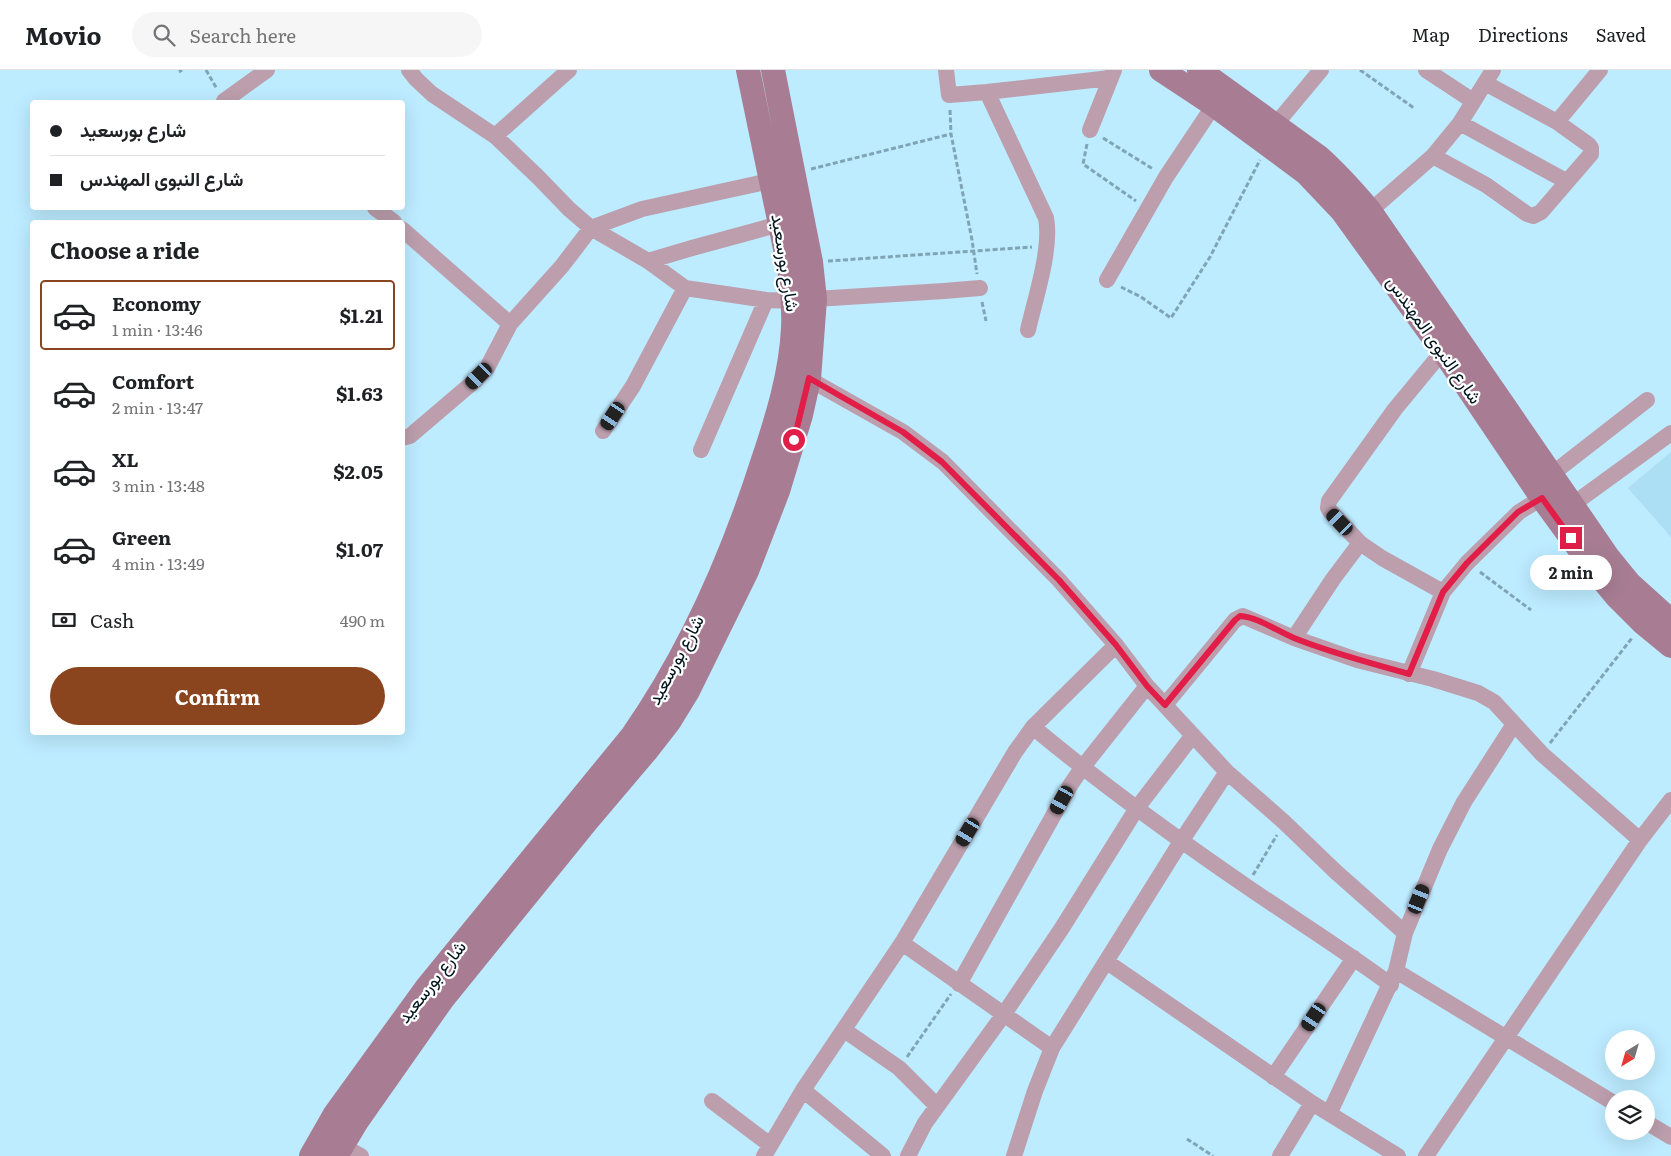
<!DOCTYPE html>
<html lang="en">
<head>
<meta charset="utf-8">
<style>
	body { margin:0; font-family:Literata,Vazirmatn,serif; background:#f6f6f6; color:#202124; height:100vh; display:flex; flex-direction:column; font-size:19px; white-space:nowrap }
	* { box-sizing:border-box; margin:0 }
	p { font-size:16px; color:#757577 }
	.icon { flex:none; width:28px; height:28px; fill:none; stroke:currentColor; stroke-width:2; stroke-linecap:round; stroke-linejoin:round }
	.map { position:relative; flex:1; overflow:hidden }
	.sheet { position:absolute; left:30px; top:150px; width:375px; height:515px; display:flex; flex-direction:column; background:#fff; border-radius:5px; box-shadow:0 5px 20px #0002 }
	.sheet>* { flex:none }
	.top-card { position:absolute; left:30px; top:30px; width:375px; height:110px; border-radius:5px; box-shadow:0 5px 20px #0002; display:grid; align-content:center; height:110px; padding:0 20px; background:#fff }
	.needle { width:32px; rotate:217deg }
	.tools { position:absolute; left:1605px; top:960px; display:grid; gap:10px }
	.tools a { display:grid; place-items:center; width:50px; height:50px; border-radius:50%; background:#fff; box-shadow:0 5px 20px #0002; font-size:25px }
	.end { position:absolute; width:22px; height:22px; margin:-11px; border:6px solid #e11d48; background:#fff; box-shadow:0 0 0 2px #fff }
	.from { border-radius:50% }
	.bubble { position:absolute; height:35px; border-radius:18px; background:#fff; box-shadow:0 5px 20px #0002; font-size:16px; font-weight:700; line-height:35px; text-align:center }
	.car { position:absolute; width:15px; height:30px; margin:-15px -8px; border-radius:6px; box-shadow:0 0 4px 1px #0007; background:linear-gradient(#222 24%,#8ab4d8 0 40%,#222 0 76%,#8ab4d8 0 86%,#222 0) }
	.top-card b { display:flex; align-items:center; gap:18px; height:48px; font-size:19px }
	.top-card b+b { border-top:1px solid #e0e0e0 }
	.top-card i { width:12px; height:12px; background:#202124 }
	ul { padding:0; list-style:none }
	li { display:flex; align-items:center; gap:15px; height:70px; margin:0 10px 8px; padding:0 10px; border:2px solid transparent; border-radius:5px }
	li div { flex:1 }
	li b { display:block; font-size:19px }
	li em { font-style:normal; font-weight:700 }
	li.active { border-color:#8b451e }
	li>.icon { width:45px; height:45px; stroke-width:1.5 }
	h2 { padding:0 20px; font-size:22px; line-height:60px }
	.pay { display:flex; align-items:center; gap:12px; height:55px; padding:0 20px; font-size:19px }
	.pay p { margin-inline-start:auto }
	.cta { display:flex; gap:10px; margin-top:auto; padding:10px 20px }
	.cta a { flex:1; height:58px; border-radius:30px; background:#8b451e; color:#fff; font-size:20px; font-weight:700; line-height:58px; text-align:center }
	header { display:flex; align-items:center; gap:30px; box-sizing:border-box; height:70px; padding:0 25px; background:#fff; border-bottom:1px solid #e0e0e0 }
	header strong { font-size:24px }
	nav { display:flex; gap:28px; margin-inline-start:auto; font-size:18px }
	.search { width:350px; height:45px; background:#f6f6f6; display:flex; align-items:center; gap:12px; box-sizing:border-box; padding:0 18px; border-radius:28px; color:#757577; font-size:19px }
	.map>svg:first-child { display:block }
</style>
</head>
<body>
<header>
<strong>Movio</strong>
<div class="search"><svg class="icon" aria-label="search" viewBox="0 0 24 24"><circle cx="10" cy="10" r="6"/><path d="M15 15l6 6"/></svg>Search here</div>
<nav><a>Map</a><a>Directions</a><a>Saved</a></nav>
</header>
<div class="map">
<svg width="1671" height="1086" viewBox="0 0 1671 1086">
	<rect width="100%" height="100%" fill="#bdebff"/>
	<path fill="#acdef4" d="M1671 382V467L1628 418Z"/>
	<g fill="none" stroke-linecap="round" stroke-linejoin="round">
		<path stroke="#7fa5b5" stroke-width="3" stroke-dasharray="5 2.5" stroke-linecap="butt" d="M206 0 217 19
			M1360 0 1414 38
			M179 2 182 0
			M950 40 951 64 972 170 977 204
			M1103 68 1153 99
			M1087 74 1083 94 1136 131
			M811 99 951 64
			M828 191 1032 177
			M1121 217 1141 227 1171 248 1210 187 1260 90
			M982 232 986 251
			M1480 502 1531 540
			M1550 673 1632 568
			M1253 805 1277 765
			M907 987 951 924
			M1187 1069 1213 1086"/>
		<path stroke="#bc9ead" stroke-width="16" d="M409 0 416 9 432 24 495 66 538 107 569 139 591 158 648 191 685 218 766 230 794 231
			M946 0 949 25 987 22 1110 8
			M1426 0 1473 31
			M987 22 1046 148C1052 178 1035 229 1028 260
			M226 32 224 31 267 0
			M1557 52 1600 0
			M1460 53 1566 111
			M1276 54 1321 0
			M1090 60 1114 0
			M495 66 569 0
			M1433 86 1486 115 1527 144 1533 146 1541 142 1591 84V78L1589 75 1557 52 1485 13
			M375 138 394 152
			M1370 141 1433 86 1460 53 1493 0
			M402 159 510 254
			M648 191 692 178 780 154
			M1107 210 1166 107 1214 35
			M815 229 944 221 980 218
			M809 309 903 362 943 392 1059 510 1116 575 1147 616 1227 702 1284 752 1336 802 1405 863
			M603 361 633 316 685 218
			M402 368 410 366 471 314 487 298 510 254 562 196 591 158 642 139 770 111
			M701 380 766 230
			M1552 404 1647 330
			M1572 435 1671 363
			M1360 473 1330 441 1328 438 1329 431 1395 339 1443 281
			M1294 568 1333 509 1360 473 1382 488 1443 522
			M1409 604 1443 522 1467 493 1519 442 1542 428
			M1165 635 1235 550 1243 546 1294 568 1357 590 1433 609 1478 623 1494 632 1542 684 1640 770
			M1033 657C1101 714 1173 766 1246 816 1294 849 1344 880 1391 915
			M902 873 1052 978
			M1107 892 1312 1033
			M1396 901 1405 863 1440 779 1464 732 1514 654
			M959 914 1071 714 1082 698 1147 616
			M844 960 899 998 937 1036
			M1273 1007 1354 888
			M803 1020 883 1086
			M712 1031 769 1074
			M1330 1042 1396 901 1614 1033
			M1646 1052 1671 1067
			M333 1071 361 1086
			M764 1086 803 1020 902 873 1015 682 1033 657 1116 575
			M908 1086 925 1053 1004 944 1062 858 1137 738 1193 665
			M1014 1086 1035 1021 1052 978 1182 770 1227 702
			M1280 1086 1312 1033 1398 1086
			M1426 1086 1640 770 1671 730"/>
		<path stroke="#a87d93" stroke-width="24" d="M1161 0 1214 35 1306 103 1342 141 1443 281 1542 428 1593 498 1617 527 1643 553 1671 576
			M1199 0 1319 87C1338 104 1354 122 1370 141L1608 487 1630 514 1671 551
			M311 1086 335 1044 427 917 632 666C690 583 732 487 763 390 777 348 791 303 793 258 794 237 792 218 789 198L748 0
			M336 1086 357 1051 442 930 587 751 648 679 669 652 688 621 747 501 778 421 801 345 809 309 815 229 811 192 773 0"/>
	</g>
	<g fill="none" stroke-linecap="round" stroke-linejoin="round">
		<path stroke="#e11d48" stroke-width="6" d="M794 370 809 308 903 362 942 392 1059 510 1116 575 1147 616 1165 635 1235 550 1240 546C1258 547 1277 561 1294 568 1331 583 1371 593 1409 604L1443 522 1467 493 1518 442 1542 428 1571 468"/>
	</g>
	<g text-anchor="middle" stroke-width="4.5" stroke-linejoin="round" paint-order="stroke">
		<g font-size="18" fill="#00141d" stroke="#fff">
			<text transform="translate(785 193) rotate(81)" y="6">شارع بورسعيد</text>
			<text transform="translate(1434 270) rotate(55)" y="6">شارع النبوى المهندس</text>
			<text transform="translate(676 590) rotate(-62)" y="6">شارع بورسعيد</text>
			<text transform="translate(432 912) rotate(-52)" y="6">شارع بورسعيد</text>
		</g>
	</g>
</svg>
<div class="tools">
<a><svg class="needle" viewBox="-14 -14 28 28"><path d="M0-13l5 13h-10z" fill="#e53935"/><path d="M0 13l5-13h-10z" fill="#757577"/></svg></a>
<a><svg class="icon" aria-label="layers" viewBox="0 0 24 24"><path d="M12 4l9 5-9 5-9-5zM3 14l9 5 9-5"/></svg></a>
</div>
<i class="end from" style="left:794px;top:370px"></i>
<i class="end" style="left:1571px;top:468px"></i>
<div class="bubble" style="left:1530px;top:485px;width:82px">2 min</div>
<i class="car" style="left:479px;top:306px;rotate:225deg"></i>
<i class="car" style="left:613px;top:346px;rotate:214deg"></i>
<i class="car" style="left:1340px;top:452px;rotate:316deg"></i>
<i class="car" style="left:1062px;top:730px;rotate:209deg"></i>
<i class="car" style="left:968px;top:762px;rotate:211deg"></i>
<i class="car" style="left:1419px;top:829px;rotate:22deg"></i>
<i class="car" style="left:1314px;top:947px;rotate:214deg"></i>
<div class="top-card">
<b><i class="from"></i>شارع بورسعيد</b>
<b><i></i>شارع النبوى المهندس</b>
</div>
<section class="sheet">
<h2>Choose a ride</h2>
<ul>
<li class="active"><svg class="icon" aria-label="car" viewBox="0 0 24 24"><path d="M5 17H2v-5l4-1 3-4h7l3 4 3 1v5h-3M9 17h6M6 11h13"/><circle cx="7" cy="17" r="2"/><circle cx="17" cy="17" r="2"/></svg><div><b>Economy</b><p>1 min · 13:46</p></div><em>$1.21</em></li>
<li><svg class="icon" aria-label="car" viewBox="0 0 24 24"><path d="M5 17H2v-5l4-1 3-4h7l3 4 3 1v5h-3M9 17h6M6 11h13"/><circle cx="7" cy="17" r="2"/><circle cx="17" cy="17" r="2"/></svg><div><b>Comfort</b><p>2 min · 13:47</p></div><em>$1.63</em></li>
<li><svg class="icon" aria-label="car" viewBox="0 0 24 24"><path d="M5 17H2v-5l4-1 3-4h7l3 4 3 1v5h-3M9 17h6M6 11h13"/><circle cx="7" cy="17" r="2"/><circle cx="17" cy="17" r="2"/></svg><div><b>XL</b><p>3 min · 13:48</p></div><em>$2.05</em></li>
<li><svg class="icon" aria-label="car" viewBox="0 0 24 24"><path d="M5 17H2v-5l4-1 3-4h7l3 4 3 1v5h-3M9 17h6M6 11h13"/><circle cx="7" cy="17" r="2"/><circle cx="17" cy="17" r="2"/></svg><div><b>Green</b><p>4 min · 13:49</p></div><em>$1.07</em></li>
</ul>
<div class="pay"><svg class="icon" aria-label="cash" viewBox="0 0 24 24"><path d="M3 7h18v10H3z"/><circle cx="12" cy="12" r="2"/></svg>Cash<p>490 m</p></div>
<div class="cta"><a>Confirm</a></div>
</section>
</div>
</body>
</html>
